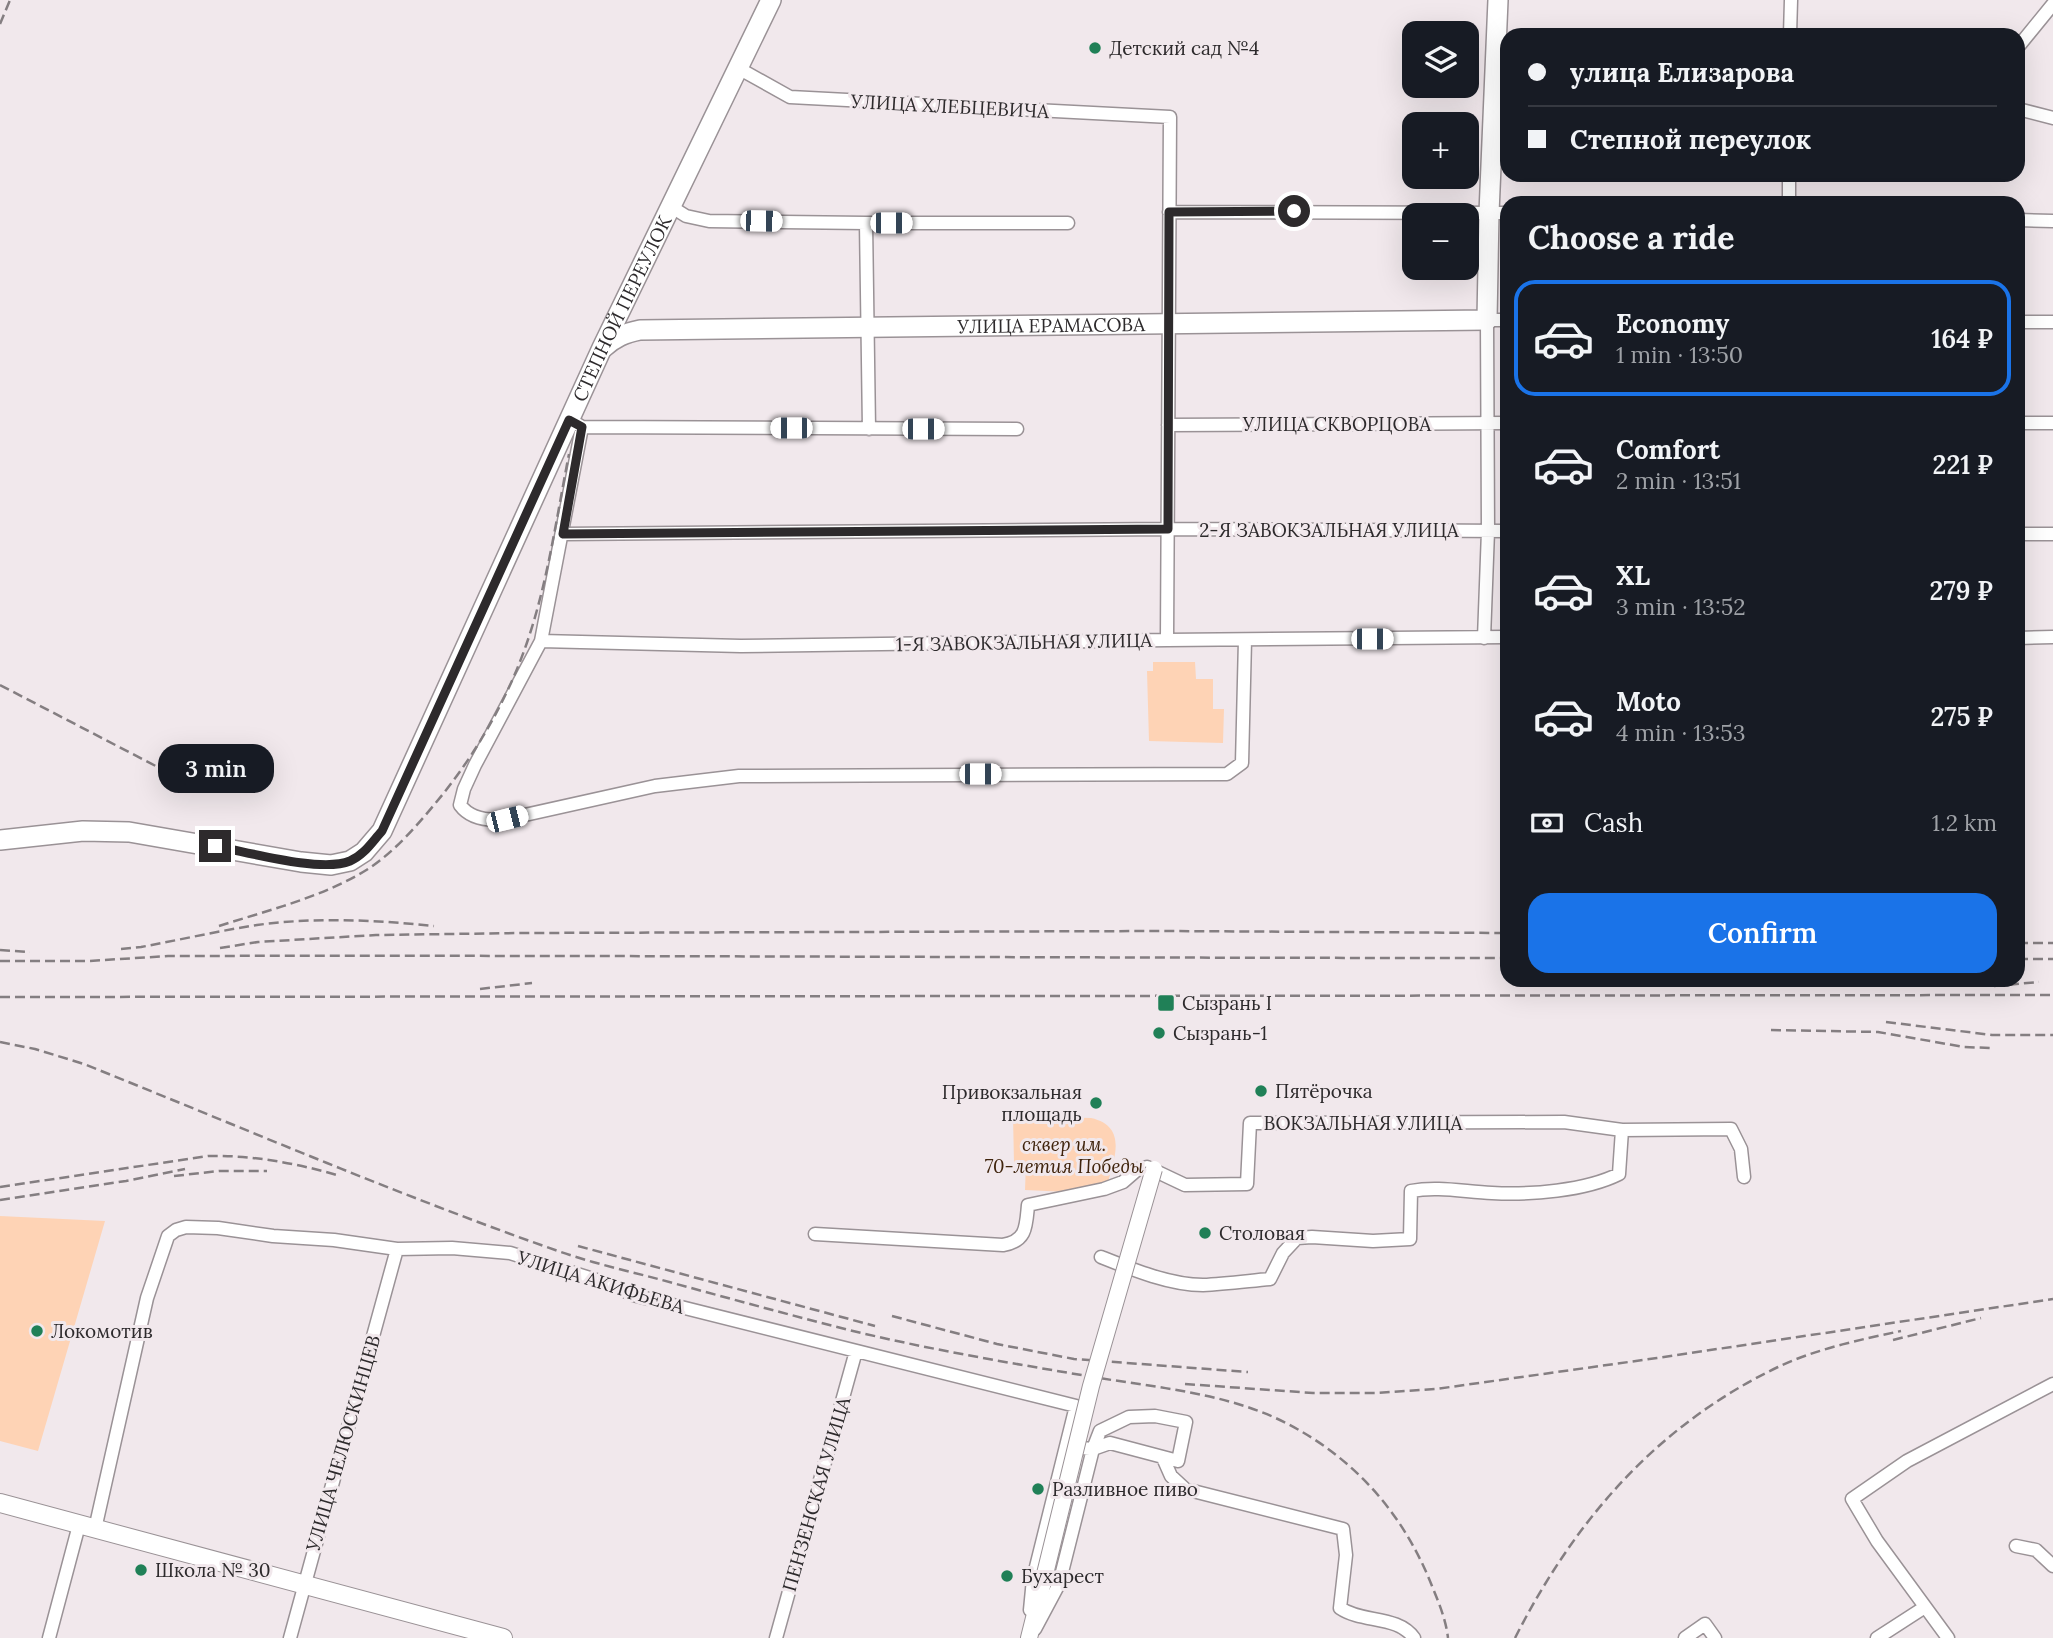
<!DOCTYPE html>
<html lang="en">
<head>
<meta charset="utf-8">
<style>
	body { margin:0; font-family:Lora,serif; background:#20242c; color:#f1f3f6; height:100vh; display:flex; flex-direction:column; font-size:26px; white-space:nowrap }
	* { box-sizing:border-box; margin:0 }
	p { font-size:23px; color:#9ea1a6 }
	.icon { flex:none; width:38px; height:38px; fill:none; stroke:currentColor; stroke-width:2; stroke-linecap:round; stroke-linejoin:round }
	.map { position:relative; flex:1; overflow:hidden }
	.panel { position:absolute; left:1500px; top:196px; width:525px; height:791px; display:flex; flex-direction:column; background:#171b24; border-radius:21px; box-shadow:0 7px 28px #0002 }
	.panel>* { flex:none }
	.banner { position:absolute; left:1500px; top:28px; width:525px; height:154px; border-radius:21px; box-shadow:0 7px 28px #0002; display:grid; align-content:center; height:154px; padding:0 28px; background:#171b24 }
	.buttons { position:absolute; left:1402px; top:21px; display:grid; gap:14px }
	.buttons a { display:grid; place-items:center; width:77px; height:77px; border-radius:14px; background:#171b24; box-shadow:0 7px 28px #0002; font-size:35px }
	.end { position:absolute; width:32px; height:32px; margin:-16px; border:9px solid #2d2a2c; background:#fff; box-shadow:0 0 0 4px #fff }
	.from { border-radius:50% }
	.bubble { position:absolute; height:49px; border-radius:21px; background:#171b24; box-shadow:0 7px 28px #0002; font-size:23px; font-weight:600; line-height:49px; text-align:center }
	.car { position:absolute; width:21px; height:42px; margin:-21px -10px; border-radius:9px; box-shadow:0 0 5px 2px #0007; background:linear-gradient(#fff 24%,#345 0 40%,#fff 0 76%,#345 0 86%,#fff 0) }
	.banner b { display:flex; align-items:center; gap:24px; height:66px; font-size:26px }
	.banner b+b { border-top:2px solid #363941 }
	.banner i { width:18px; height:18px; background:#f1f3f6 }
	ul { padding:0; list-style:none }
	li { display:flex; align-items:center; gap:21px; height:116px; margin:0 14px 10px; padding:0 14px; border:4px solid transparent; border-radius:21px }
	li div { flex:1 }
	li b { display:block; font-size:26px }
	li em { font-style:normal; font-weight:600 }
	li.on { border-color:#1a73e8 }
	li>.icon { width:63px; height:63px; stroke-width:1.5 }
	h2 { padding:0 28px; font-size:32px; line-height:84px }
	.pay { display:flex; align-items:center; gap:18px; height:77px; padding:0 28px; font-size:26px }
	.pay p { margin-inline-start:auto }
	.action { display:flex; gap:14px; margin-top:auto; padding:14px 28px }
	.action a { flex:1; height:80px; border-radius:21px; background:#1a73e8; color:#fff; font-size:28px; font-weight:600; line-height:80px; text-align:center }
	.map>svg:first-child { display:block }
</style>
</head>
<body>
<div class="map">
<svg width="2053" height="1638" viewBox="0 0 2053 1638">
	<rect width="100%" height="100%" fill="#f1e8ec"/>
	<path fill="#fed3b5" d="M1153 662H1195L1196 679H1213V709H1224L1223 743 1149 741 1147 671H1153Z
		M1013 1116 1091 1118C1127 1126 1115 1157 1108 1182L1068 1192 1025 1190 1026 1163H1014Z
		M0 1216 105 1221 38 1451 0 1441Z"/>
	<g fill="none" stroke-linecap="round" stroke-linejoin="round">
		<g stroke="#9a9296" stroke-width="15">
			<path id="minor" d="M1790 35 1791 0
				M2018 47 2053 4
				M738 68 790 97 1170 117 1167 640
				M2018 109 2053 118
				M1789 203V175
				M670 206 686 216 709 221 866 223H1068
				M1169 212 1507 213
				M2018 220 2053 221
				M866 223 869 429
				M2018 322H2053
				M2018 423H2053
				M577 424 582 427 1017 429
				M1168 425 1507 423
				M582 427 541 641 475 765 464 789 460 805C471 820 490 821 507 819L655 786 739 776 1227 774 1242 763 1245 640
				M563 534 1168 529 1507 531
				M2018 534H2053
				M1484 638 1488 531 1487 320H1507
				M2018 638 2053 637
				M541 641 741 646 1167 640 1507 637
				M815 1234 1003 1245C1027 1241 1026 1226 1028 1205L1104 1189 1123 1182 1138 1169 1147 1167 1185 1185 1247 1184 1250 1123 1564 1122 1622 1130 1731 1129 1741 1149 1744 1177
				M1101 1257C1131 1269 1170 1285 1203 1285 1225 1284 1248 1281 1270 1279L1283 1253 1297 1238 1312 1237 1373 1241 1410 1239 1411 1191C1438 1186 1465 1192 1492 1193 1530 1195 1585 1191 1619 1174L1622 1130
				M1163 1458 1171 1476 1185 1489 1343 1529 1346 1555 1340 1608C1362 1623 1398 1615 1414 1638
				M95 1529 147 1298 166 1242 168 1236 176 1230 186 1227 218 1228 273 1236 334 1240 397 1249 452 1248 510 1253 609 1284 633 1295 1076 1406 1033 1579 1030 1610
				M2016 1546 2036 1550 2053 1566
				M1035 1629 1059 1584 1093 1449 1110 1443 1178 1461 1186 1422 1155 1416 1129 1417 1100 1431 1093 1449 1069 1447
				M49 1638 79 1525
				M290 1638 397 1249
				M776 1638 856 1351
				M1685 1638 1705 1624 1715 1638
				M1877 1638 1925 1607
				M1948 1638 1877 1541 1852 1499 1907 1461 2053 1384"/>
		</g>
		<g stroke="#9a9296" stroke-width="18">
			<path id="tertiary" d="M1029 1638 1044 1578"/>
		</g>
		<g stroke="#9a9296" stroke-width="20">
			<path id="secondary" d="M0 1503 503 1638"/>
		</g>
		<g stroke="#9a9296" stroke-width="22">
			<g id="primary">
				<path id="s1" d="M603 348C615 337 625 333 640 330L1487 320 1489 213 1498 0"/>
				<path id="s2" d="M0 840 83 831 129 832 301 862 331 865 350 861 364 852 382 831 602 348 771 0"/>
			</g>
		</g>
		<use href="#minor" stroke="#fff" stroke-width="12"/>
		<use href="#tertiary" stroke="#fff" stroke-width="16"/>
		<use href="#secondary" stroke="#fff" stroke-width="18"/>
		<use href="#primary" stroke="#fff" stroke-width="19"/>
		<path stroke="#847e81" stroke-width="2.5" stroke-dasharray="10 5" stroke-linecap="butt" d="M0 24 10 0
			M0 685 173 775
			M219 926C269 910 323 897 368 869 397 850 421 821 443 794 477 751 505 703 524 651 547 588 556 520 569 454
			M2018 943H2053
			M220 948 258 942 376 935 521 933 1163 931 1507 933
			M121 949 141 947C179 940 218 931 257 925 316 917 375 920 434 926
			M0 950 30 952
			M2018 959H2053
			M0 961H89L168 956C614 955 1061 958 1507 958
			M1994 986 2039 982
			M480 989 532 983
			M0 997 2053 995
			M1886 1022 1992 1035H2053
			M1771 1030 1878 1032 1964 1047 1990 1048
			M0 1042 35 1049 84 1064C241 1127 398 1195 558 1251 592 1263 628 1271 662 1280 724 1297 786 1314 849 1330 931 1350 1016 1364 1099 1378 1162 1388 1229 1394 1286 1423 1356 1459 1404 1515 1432 1586 1439 1603 1446 1620 1448 1638
			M174 1176 219 1171H267
			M0 1187 208 1156C252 1155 295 1163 337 1175
			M0 1200 126 1181 185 1169
			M578 1246 875 1326
			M892 1316 997 1344 1074 1359 1248 1372
			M1893 1340 1981 1318
			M1185 1384 1313 1393H1375L1436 1389 1657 1358 2053 1299
			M1515 1638C1575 1520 1657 1425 1778 1367 1813 1350 1862 1339 1901 1331"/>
		<g stroke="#9a9296" stroke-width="18" stroke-linecap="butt">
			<path id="tertiary-bridge" d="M1044 1578 1091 1386 1154 1169"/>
		</g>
		<use href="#tertiary-bridge" stroke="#fff" stroke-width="16"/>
	</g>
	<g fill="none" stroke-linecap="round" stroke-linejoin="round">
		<path stroke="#2d2a2c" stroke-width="9" d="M215 846C248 852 321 873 350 861 364 855 372 842 382 831L569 420 582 427 563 534 1168 529 1169 212 1294 211"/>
	</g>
	<g fill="#208057" stroke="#f1e8ec" stroke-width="2.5">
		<circle cx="1095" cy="48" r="7"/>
		<rect x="1157" y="994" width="18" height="18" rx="3.5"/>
		<circle cx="1159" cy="1033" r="7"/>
		<circle cx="1261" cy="1091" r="7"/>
		<circle cx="1096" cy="1103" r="7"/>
		<circle cx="1205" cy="1233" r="7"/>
		<circle cx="37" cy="1331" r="7"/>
		<circle cx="1038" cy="1489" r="7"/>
		<circle cx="141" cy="1570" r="7"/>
		<circle cx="1007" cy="1576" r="7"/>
	</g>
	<g text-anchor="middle" stroke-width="6" stroke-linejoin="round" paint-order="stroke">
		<g font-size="19" fill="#2d2a2c" stroke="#f1e8ec" text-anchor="start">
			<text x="1109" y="55">Детский сад №4</text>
			<text x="1182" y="1010">Сызрань I</text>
			<text x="1173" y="1040">Сызрань-1</text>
			<text x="1275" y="1098">Пятёрочка</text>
			<text x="1082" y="1099" text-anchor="end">Привокзальная<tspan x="1082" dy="22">площадь</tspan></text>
			<text x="1219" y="1240">Столовая</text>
			<text x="51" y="1338">Локомотив</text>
			<text x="1052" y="1496">Разливное пиво</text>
			<text x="155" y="1577">Школа № 30</text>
			<text x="1021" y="1583">Бухарест</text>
		</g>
		<g font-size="19" fill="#2d2a2c" stroke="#f1e8ec">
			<text transform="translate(950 106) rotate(3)" y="7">УЛИЦА ХЛЕБЦЕВИЧА</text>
			<text dy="7" stroke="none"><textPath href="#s2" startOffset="973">СТЕПНОЙ ПЕРЕУЛОК</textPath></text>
			<text dy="7" stroke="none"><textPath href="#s1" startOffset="453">УЛИЦА ЕРАМАСОВА</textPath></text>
			<text x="1337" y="431">УЛИЦА СКВОРЦОВА</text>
			<text x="1329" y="537">2-Я ЗАВОКЗАЛЬНАЯ УЛИЦА</text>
			<text transform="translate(1024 642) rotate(-1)" y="7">1-Я ЗАВОКЗАЛЬНАЯ УЛИЦА</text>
			<text x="1363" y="1130">ВОКЗАЛЬНАЯ УЛИЦА</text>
			<text transform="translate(601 1282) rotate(17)" y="7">УЛИЦА АКИФЬЕВА</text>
			<text transform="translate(343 1443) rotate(-74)" y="7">УЛИЦА ЧЕЛЮСКИНЦЕВ</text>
			<text transform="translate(816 1494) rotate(-74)" y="7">ПЕНЗЕНСКАЯ УЛИЦА</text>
		</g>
		<g font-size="19" font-style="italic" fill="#3f230c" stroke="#f1e8ec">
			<text x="1064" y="1151">сквер им.<tspan x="1064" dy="22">70-летия Победы</tspan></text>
		</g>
	</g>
</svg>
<div class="buttons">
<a><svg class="icon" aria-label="layers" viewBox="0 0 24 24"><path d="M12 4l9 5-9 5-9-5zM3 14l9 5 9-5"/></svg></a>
<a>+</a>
<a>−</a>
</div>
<i class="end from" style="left:1294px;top:211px"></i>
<i class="end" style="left:215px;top:846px"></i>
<div class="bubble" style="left:158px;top:744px;width:116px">3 min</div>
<i class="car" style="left:761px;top:221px;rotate:91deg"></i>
<i class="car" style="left:891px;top:223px;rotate:90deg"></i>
<i class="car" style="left:791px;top:428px;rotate:270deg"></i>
<i class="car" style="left:923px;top:429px;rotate:90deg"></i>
<i class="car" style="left:1372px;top:639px;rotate:90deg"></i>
<i class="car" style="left:980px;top:774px;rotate:90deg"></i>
<i class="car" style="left:507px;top:819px;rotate:76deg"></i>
<div class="banner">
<b><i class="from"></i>улица Елизарова</b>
<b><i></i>Степной переулок</b>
</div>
<section class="panel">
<h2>Choose a ride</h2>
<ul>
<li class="on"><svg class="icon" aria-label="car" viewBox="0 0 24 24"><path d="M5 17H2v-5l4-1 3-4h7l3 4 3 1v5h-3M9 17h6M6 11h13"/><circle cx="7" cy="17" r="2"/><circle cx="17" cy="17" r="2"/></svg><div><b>Economy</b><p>1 min · 13:50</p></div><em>164 ₽</em></li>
<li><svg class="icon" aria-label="car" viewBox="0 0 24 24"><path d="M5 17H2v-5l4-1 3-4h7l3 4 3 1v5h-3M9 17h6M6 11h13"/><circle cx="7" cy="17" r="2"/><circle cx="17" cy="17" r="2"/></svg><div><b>Comfort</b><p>2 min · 13:51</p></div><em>221 ₽</em></li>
<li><svg class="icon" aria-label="car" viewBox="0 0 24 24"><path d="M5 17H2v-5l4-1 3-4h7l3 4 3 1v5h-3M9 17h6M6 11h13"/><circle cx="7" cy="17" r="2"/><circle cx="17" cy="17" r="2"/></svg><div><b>XL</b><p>3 min · 13:52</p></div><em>279 ₽</em></li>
<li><svg class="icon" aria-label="car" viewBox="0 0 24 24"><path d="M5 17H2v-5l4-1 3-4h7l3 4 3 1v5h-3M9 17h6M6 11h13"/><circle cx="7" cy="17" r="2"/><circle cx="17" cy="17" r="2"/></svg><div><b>Moto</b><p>4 min · 13:53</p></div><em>275 ₽</em></li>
</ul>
<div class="pay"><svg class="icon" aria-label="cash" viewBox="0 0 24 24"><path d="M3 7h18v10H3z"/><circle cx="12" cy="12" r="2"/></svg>Cash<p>1.2 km</p></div>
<div class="action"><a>Confirm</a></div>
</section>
</div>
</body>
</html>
